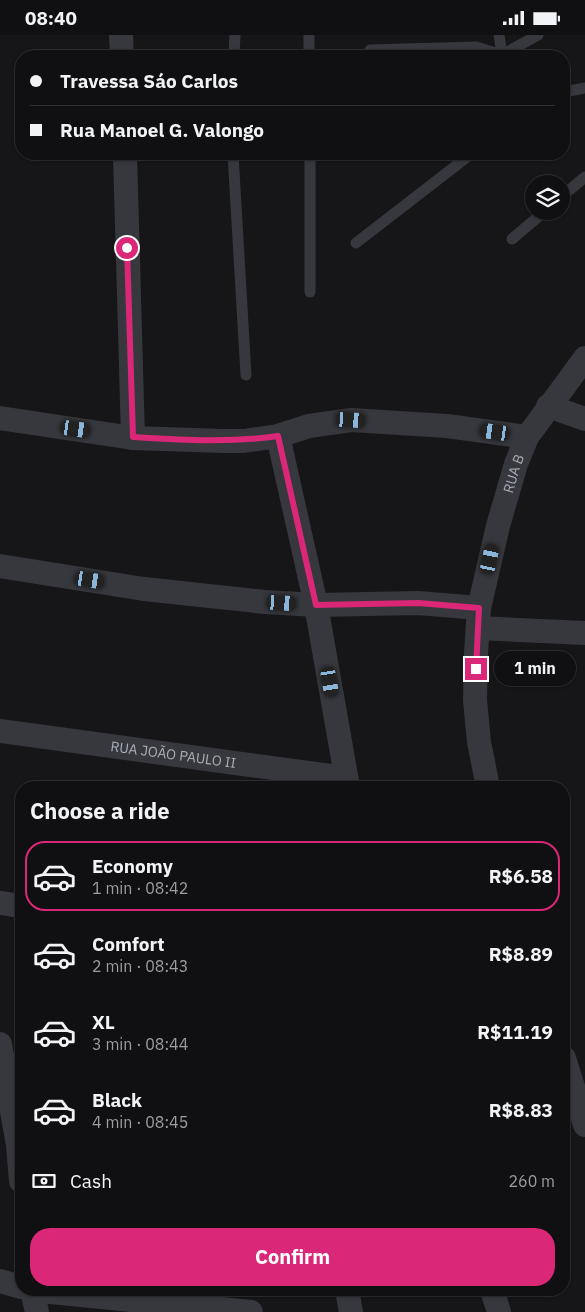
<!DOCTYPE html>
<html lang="en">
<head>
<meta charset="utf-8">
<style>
	body { margin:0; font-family:"IBM Plex Sans",sans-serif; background:#1e1e20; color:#f1f3f6; height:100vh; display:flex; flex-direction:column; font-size:19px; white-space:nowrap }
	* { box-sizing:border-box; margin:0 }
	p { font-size:16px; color:#9c9d9f }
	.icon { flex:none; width:28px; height:28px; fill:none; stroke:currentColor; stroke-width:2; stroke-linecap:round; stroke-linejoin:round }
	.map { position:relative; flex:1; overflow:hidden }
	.details { position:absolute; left:15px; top:746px; width:555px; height:515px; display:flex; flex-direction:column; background:#101012; border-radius:20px; box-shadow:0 1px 4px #0004,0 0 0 1px #303032 }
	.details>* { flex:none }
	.hud { position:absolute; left:15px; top:15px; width:555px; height:110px; border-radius:20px; box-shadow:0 1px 4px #0004,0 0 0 1px #303032; display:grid; align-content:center; height:110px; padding:0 15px; background:#101012 }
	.controls { position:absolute; left:525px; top:140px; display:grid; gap:10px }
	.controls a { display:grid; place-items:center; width:45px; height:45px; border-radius:50%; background:#101012; box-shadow:0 1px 4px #0004,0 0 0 1px #303032; font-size:25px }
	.end { position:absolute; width:22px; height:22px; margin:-11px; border:6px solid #db2777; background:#fff; box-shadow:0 0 0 2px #fff }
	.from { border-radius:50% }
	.bubble { position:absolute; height:35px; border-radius:18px; background:#101012; box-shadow:0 1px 4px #0004,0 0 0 1px #303032; font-size:16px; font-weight:700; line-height:35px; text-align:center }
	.car { position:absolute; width:15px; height:30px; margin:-15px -8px; border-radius:6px; box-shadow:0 0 4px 1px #0007; background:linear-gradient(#222 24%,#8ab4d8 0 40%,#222 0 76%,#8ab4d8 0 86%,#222 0) }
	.hud b { display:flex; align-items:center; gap:18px; height:48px; font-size:19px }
	.hud b+b { border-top:1px solid #303032 }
	.hud i { width:12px; height:12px; background:#f1f3f6 }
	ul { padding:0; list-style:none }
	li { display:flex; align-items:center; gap:15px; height:70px; margin:0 10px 8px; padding:0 5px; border:2px solid transparent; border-radius:20px }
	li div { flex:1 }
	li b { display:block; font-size:19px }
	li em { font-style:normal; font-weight:700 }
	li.active { border-color:#db2777 }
	li>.icon { width:45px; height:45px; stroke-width:1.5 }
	h2 { padding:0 15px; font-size:22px; line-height:60px }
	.pay { display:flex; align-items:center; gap:12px; height:55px; padding:0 15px; font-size:19px }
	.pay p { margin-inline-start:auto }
	.action { display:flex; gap:10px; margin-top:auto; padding:10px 15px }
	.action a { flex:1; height:58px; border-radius:20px; background:#db2777; color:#fff; font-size:20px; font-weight:700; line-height:58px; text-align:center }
	.status { display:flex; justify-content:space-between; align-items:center; height:35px; padding:0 25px; background:#101012; direction:ltr }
	.status svg { height:14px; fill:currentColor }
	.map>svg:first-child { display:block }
</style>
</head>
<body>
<div class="status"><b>08:40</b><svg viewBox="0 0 49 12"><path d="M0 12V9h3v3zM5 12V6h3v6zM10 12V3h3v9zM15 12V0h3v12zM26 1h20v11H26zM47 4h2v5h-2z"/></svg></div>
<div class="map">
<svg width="585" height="1277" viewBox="0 0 585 1277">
	<rect width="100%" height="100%" fill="#161618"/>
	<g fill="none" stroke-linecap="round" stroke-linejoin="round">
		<path stroke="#37383d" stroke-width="11" d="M309 0V21
			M499 0 502 20
			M370 15 476 12 502 20 538 0
			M234 21 235 0
			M564 57 585 53
			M233 119 246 340
			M310 119V257
			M561 162 585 142
			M512 204 545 176
			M356 208 471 119"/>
		<g stroke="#37383d" stroke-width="24">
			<path d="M121 0 122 21"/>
			<path d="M125 119 133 403"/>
			<path d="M548 371 585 384"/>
			<path d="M0 383 133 403 223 406H244L278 401 309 391 351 385 447 391 527 402"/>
			<path d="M278 401 316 570 348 752"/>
			<path d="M0 531 144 554 265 567 316 570 418 568 479 573"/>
			<path d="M478 593 585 598"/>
			<path id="s1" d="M0 696 346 743"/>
			<path id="s2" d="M488 752 479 707 475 665 476 618 479 573 498 491 516 429 527 402 585 323"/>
			<path d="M0 868 21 871"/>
			<path d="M0 1009 18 1110 21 1146"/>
			<path d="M564 1023 585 1090"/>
			<path d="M0 1246 21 1252"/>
			<path d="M31 1255 251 1277"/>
			<path d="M32 1255 37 1277"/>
			<path d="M347 1255 351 1277"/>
			<path d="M492 1255 499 1277"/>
		</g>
	</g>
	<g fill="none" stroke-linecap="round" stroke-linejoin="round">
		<path stroke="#db2777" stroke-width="6" d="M127 213 133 402C183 405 228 408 278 401L316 570 418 568 479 573 476 634"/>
	</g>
	<g text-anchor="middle" stroke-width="4" stroke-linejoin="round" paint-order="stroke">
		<g font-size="14" fill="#a8adb8" stroke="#111113">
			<text dy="5" stroke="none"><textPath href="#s2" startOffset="319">RUA B</textPath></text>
			<text dy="5" stroke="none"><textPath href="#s1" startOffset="175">RUA JOÃO PAULO II</textPath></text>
		</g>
	</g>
</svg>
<div class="controls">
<a><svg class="icon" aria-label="layers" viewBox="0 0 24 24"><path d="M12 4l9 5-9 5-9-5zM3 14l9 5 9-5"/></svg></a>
</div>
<i class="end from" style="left:127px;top:213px"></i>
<i class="end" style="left:476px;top:634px"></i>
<div class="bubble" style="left:494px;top:616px;width:82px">1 min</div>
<i class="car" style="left:351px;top:385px;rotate:93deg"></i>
<i class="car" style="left:76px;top:394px;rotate:98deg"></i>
<i class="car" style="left:495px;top:397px;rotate:278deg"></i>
<i class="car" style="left:490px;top:524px;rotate:12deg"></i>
<i class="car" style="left:90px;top:545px;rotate:99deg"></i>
<i class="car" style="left:282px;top:568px;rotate:93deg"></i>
<i class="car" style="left:330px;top:647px;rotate:170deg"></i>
<div class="hud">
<b><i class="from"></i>Travessa Sáo Carlos</b>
<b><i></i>Rua Manoel G. Valongo</b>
</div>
<section class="details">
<h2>Choose a ride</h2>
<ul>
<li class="active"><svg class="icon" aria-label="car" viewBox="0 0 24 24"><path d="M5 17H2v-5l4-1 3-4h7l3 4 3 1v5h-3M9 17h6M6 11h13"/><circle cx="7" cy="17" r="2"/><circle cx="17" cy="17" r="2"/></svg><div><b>Economy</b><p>1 min · 08:42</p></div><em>R$6.58</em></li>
<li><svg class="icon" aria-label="car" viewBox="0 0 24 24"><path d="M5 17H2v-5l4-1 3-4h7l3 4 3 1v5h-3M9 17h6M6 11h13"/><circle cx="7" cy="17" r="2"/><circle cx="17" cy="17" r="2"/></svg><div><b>Comfort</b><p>2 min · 08:43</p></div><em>R$8.89</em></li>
<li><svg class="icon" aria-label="car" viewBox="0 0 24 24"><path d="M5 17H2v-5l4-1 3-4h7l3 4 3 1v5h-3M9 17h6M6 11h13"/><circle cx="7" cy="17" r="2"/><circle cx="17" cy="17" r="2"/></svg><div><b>XL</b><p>3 min · 08:44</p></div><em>R$11.19</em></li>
<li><svg class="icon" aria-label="car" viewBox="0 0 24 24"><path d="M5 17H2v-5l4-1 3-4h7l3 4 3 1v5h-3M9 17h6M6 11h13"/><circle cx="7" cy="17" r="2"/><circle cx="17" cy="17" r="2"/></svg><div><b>Black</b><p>4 min · 08:45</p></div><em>R$8.83</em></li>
</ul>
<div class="pay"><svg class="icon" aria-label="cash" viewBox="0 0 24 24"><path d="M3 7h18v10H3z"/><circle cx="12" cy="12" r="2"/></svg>Cash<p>260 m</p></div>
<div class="action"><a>Confirm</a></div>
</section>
</div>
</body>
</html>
